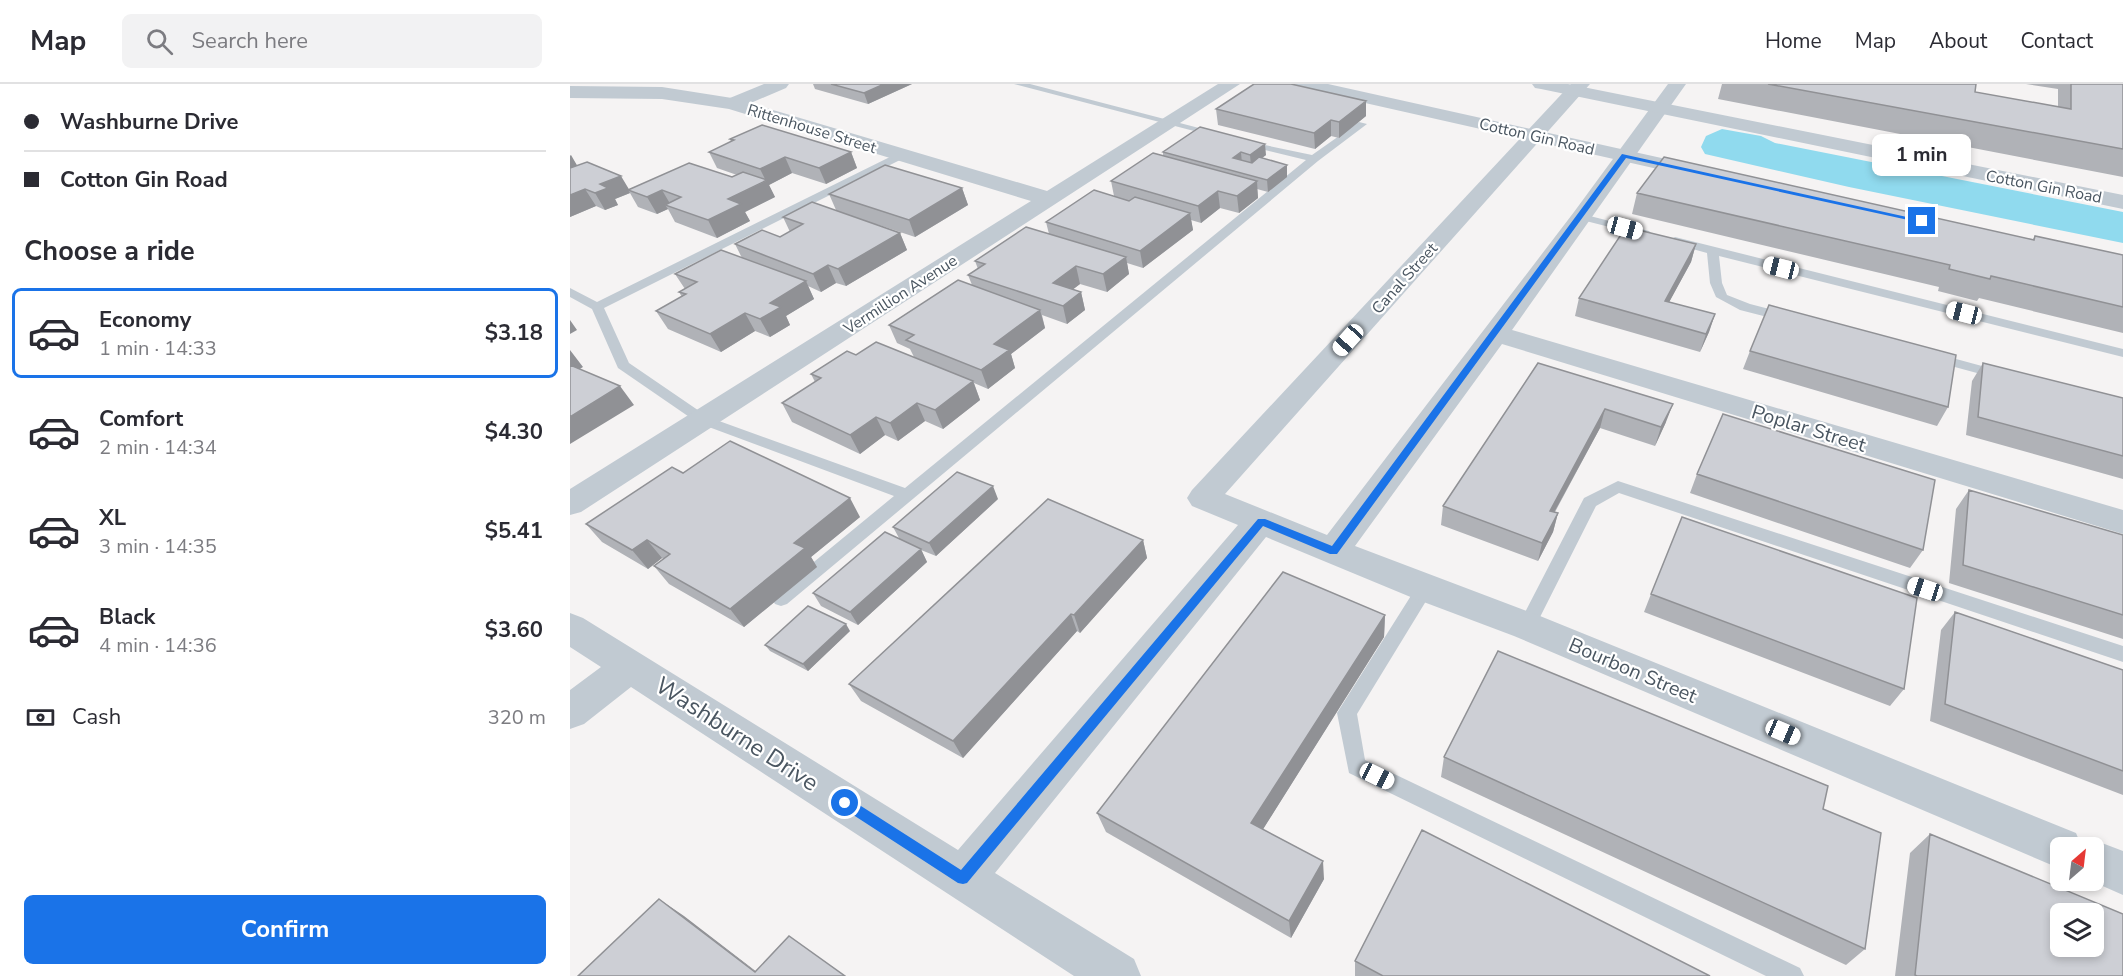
<!DOCTYPE html>
<html lang="en">
<head>
<meta charset="utf-8">
<style>
	body { margin:0; font-family:"Nunito Sans",sans-serif; background:#f2f2f3; color:#2b2b33; height:100vh; display:flex; flex-direction:column; font-size:22px; white-space:nowrap }
	* { box-sizing:border-box; margin:0 }
	p { font-size:20px; color:#7c7c81 }
	.icon { flex:none; width:33px; height:33px; fill:none; stroke:currentColor; stroke-width:2; stroke-linecap:round; stroke-linejoin:round }
	.map { position:relative; flex:1; overflow:hidden }
	.sheet { display:flex; flex-direction:column; background:#fff; width:570px }
	.sheet>* { flex:none }
	.banner { display:grid; align-content:center; height:132px; padding:0 24px; background:#fff }
	.needle { width:39px; rotate:28deg }
	.fabs { position:absolute; left:1480px; top:753px; display:grid; gap:12px }
	.fabs a { display:grid; place-items:center; width:54px; height:54px; border-radius:9px; background:#fff; box-shadow:0 3px 9px #0003; font-size:30px }
	.end { position:absolute; width:27px; height:27px; margin:-14px; border:8px solid #1a73e8; background:#fff; box-shadow:0 0 0 3px #fff }
	.from { border-radius:50% }
	.bubble { position:absolute; height:42px; border-radius:9px; background:#fff; box-shadow:0 3px 9px #0003; font-size:20px; font-weight:700; line-height:42px; text-align:center }
	.car { position:absolute; width:18px; height:36px; margin:-18px -9px; border-radius:8px; box-shadow:0 0 4px 2px #0007; background:linear-gradient(#fff 24%,#345 0 40%,#fff 0 76%,#345 0 86%,#fff 0) }
	.banner b { display:flex; align-items:center; gap:21px; height:57px; font-size:22px }
	.banner b+b { border-top:2px solid #e1e1e2 }
	.banner i { width:15px; height:15px; background:#2b2b33 }
	ul { padding:0; list-style:none }
	li { display:flex; align-items:center; gap:18px; height:90px; margin:0 12px 9px; padding:0 12px; border:3px solid transparent; border-radius:9px }
	li div { flex:1 }
	li b { display:block; font-size:22px }
	li em { font-style:normal; font-weight:700 }
	li.on { border-color:#1a73e8 }
	li>.icon { width:54px; height:54px; stroke-width:1.5 }
	h2 { padding:0 24px; font-size:27px; line-height:72px }
	.pay { display:flex; align-items:center; gap:15px; height:66px; padding:0 24px; font-size:22px }
	.pay p { margin-inline-start:auto }
	.action { display:flex; gap:12px; margin-top:auto; padding:12px 24px }
	.action a { flex:1; height:69px; border-radius:9px; background:#1a73e8; color:#fff; font-size:24px; font-weight:700; line-height:69px; text-align:center }
	header { display:flex; align-items:center; gap:36px; box-sizing:border-box; height:84px; padding:0 30px; background:#fff; border-bottom:2px solid #e1e1e2 }
	header strong { font-size:28px }
	nav { display:flex; gap:33px; margin-inline-start:auto; font-size:21px }
	.search { width:420px; height:54px; background:#f2f2f3; display:flex; align-items:center; gap:15px; box-sizing:border-box; padding:0 21px; border-radius:9px; color:#7c7c81; font-size:22px }
	main { display:flex; flex:1; min-height:0 }
	.map>svg:first-child { display:block }
</style>
</head>
<body>
<header>
<strong>Map</strong>
<div class="search"><svg class="icon" aria-label="search" viewBox="0 0 24 24"><circle cx="10" cy="10" r="6"/><path d="M15 15l6 6"/></svg>Search here</div>
<nav><a>Home</a><a>Map</a><a>About</a><a>Contact</a></nav>
</header>
<main>
<section class="sheet">
<div class="banner">
<b><i class="from"></i>Washburne Drive</b>
<b><i></i>Cotton Gin Road</b>
</div>
<h2>Choose a ride</h2>
<ul>
<li class="on"><svg class="icon" aria-label="car" viewBox="0 0 24 24"><path d="M5 17H2v-5l4-1 3-4h7l3 4 3 1v5h-3M9 17h6M6 11h13"/><circle cx="7" cy="17" r="2"/><circle cx="17" cy="17" r="2"/></svg><div><b>Economy</b><p>1 min · 14:33</p></div><em>$3.18</em></li>
<li><svg class="icon" aria-label="car" viewBox="0 0 24 24"><path d="M5 17H2v-5l4-1 3-4h7l3 4 3 1v5h-3M9 17h6M6 11h13"/><circle cx="7" cy="17" r="2"/><circle cx="17" cy="17" r="2"/></svg><div><b>Comfort</b><p>2 min · 14:34</p></div><em>$4.30</em></li>
<li><svg class="icon" aria-label="car" viewBox="0 0 24 24"><path d="M5 17H2v-5l4-1 3-4h7l3 4 3 1v5h-3M9 17h6M6 11h13"/><circle cx="7" cy="17" r="2"/><circle cx="17" cy="17" r="2"/></svg><div><b>XL</b><p>3 min · 14:35</p></div><em>$5.41</em></li>
<li><svg class="icon" aria-label="car" viewBox="0 0 24 24"><path d="M5 17H2v-5l4-1 3-4h7l3 4 3 1v5h-3M9 17h6M6 11h13"/><circle cx="7" cy="17" r="2"/><circle cx="17" cy="17" r="2"/></svg><div><b>Black</b><p>4 min · 14:36</p></div><em>$3.60</em></li>
</ul>
<div class="pay"><svg class="icon" aria-label="cash" viewBox="0 0 24 24"><path d="M3 7h18v10H3z"/><circle cx="12" cy="12" r="2"/></svg>Cash<p>320 m</p></div>
<div class="action"><a>Confirm</a></div>
</section>
<div class="map">
<svg width="1553" height="892" viewBox="0 0 1553 892">
	<rect width="100%" height="100%" fill="#f5f3f3"/>
	<path fill="#90daee" d="M1152 45 1191 52 1205 59 1553 128V159L1279 103 1135 70 1131 63 1136 52Z"/>
	<g fill="none" stroke-linecap="round" stroke-linejoin="round">
		<path fill="#c1cad2" fill-rule="evenodd" d="M444 0H460L652 50 647 53Z
			M789 38 797 40 748 77 217 520 211 522 205 520 202 515 205 510 324 412 128 339 48 284 22 225 0 213V204L27 218 328 69H336V73L34 224 59 279 138 333 335 404 736 76 671 60V56L742 71Z
			M1012 130 1079 147 1081 149 1075 152 1008 135 1006 133Z
			M1105 153 1553 265V273L1149 172 1152 199 1157 211 1180 220 1222 231 1223 234 1217 238 1170 226 1146 213 1140 199 1137 169 1101 159V155Z
			M1364 269 1434 288 1436 291 1429 295 1359 276 1357 273 1359 270Z
			M1048 397 1553 562V578L1049 409 1026 422 963 547 957 549 951 547 948 542 1014 414Z
			M855 497 861 499 864 504 787 630 795 676 1230 884 1234 892H1196L779 689 767 629 849 499Z"/>
		<path fill="#c1cad2" fill-rule="evenodd" d="M648 0H670L11 428 0 431V405L461 117 159 25 92 15 0 14V2L92 3 162 14 477 107Z
			M1001 0H1020L655 410 757 451 1004 128 1098 0H1116L942 246 1553 426V450L932 260 785 462 970 532 1506 749 1511 761 1524 756 1553 767V811L1519 796H1524V764H1491V785L944 552 843 514 696 453 425 789 564 875 571 892H504L61 603 14 640 0 645V606L31 583 0 563V529L13 534 388 766 668 441 622 422 617 414 622 406Z"/>
		<path fill="#c1cad2" fill-rule="evenodd" d="M194 0H219L216 4 169 24H155L153 20 155 16Z
			M724 0H758L1132 83 1139 85 1143 89 1139 93 1132 95 733 5 727 4Z
			M962 0H998L1553 111V125L971 5 965 4Z"/>
	</g>
	<path fill="#b0b2b7" d="M243 0H342L298 20 245 5Z
		M1152 0H1406L1405 8 1488 23V5L1456 0H1553V93L1148 15Z
		M646 25 796 32 769 54 761 52 745 65 648 41Z
		M630 43 696 71 692 74 717 93 698 108 687 105 688 114 669 129 650 124 631 139 621 136 623 146 573 184 557 179 559 190 537 208 510 200 503 205 511 208 515 226 497 240 472 231 475 244 441 270 445 284 418 305 404 299 410 316 373 345 355 337 328 357 315 351 290 370 222 338 212 319 245 298 241 290 286 271 344 273 340 265 327 259 319 241 402 201 398 191 408 185 405 177 479 150 476 138 544 112 541 97 593 72V68Z
		M160 55 281 68 287 84 256 100 222 89 199 101 205 113 175 128 180 137 147 154 105 138 98 125 87 130 68 123 60 109 45 115 48 121 35 126 26 122 0 133V71L7 82 59 106 162 93 167 91 147 84 139 68 161 58Z
		M392 104 398 121 345 153 306 140 330 149 337 166 276 202 266 199 251 208 238 202 244 215 216 232 220 241 200 253 185 247 151 268 98 245 86 227 112 213 109 208 115 205 105 190 172 174 165 160 210 153 220 148 213 133 266 126 259 110Z
		M1067 109 1463 155 1465 152 1553 171V249L1409 214 1407 217 1368 207 1369 203 1062 130Z
		M1126 160 1121 178 1099 218 1145 230 1139 248 1130 268 1005 232 1009 214Z
		M1180 267 1378 323 1367 342 1173 285Z
		M968 279 1096 338 1085 362 1030 344 985 428 988 429 983 448 968 477 871 441 873 422Z
		M1413 279 1553 314V395L1396 351 1402 297Z
		M113 389 290 433 241 473 247 483 174 543 99 500 84 482 93 475 92 474 78 485 32 458 16 440Z
		M1127 390 1353 466 1340 484 1120 409Z
		M1399 406 1553 451V555L1379 499 1386 425Z
		M428 415 366 472 351 466 357 478 288 541 251 522 243 509 329 454 323 443Z
		M573 456 577 474 510 549 507 547 393 674 291 617 279 600Z
		M1081 510 1334 605 1320 622 1074 528Z
		M1385 528 1553 586V711L1360 637 1371 546Z
		M815 531 814 553 693 745 754 795 721 854 536 748 527 729Z
		M280 547 238 587 200 567 195 561Z
		M874 673 1253 725 1295 865 1276 881 871 693Z
		M1360 750 1553 892H1325L1340 769Z
		M785 877 1140 892H785Z"/>
	<path fill="#909195" d="M314 0H342L298 20 294 9Z
		M796 17V32L769 54V38Z
		M761 36V52L745 65 744 49Z
		M695 60 696 71 681 82 680 71Z
		M281 68 287 84 256 100 249 84Z
		M671 68 672 80 663 74Z
		M1 71 8 83 0 86V72Z
		M215 73 222 89 199 101 205 113 175 128 180 137 147 154 138 136 158 115 196 97 190 85Z
		M717 81V93L698 108 697 96Z
		M51 92 60 107 58 106 60 109 45 115 48 121 35 126 25 109 30 100Z
		M687 97 688 114 669 129 667 112Z
		M392 104 398 121 345 153 339 136Z
		M15 105 26 122 0 133V111Z
		M92 106 102 123 95 121 98 125 87 130 77 113Z
		M648 107 650 124 631 139 628 122Z
		M620 129 623 146 573 184 570 167Z
		M330 149 337 166 276 202 268 185Z
		M1126 160 1121 178 1090 235 1095 217Z
		M556 173 559 190 537 208 533 190Z
		M258 181 266 199 251 208 243 190Z
		M506 182 510 200 488 217 483 199Z
		M236 197 244 215 216 232 220 241 200 253 190 235 200 219Z
		M511 208 515 226 497 240 493 222Z
		M470 226 475 244 441 270 445 284 418 305 411 286 424 260Z
		M175 229 185 247 151 268 140 250Z
		M1145 230 1139 248 1130 268 1136 250Z
		M0 236 7 246 0 250Z
		M0 266 13 283 0 291Z
		M403 297 410 316 373 345 365 326Z
		M50 302 64 321 0 360V333Z
		M347 319 355 337 328 357 320 339Z
		M1103 320 1096 338 1085 362 1091 343Z
		M1035 325 1030 344 975 445 980 427Z
		M306 333 315 351 290 370 280 351Z
		M423 402 428 415 366 472 359 459Z
		M280 414 290 433 241 473 247 483 174 543 160 525 224 459Z
		M988 429 983 448 968 477 972 459Z
		M77 456 92 474 78 485 62 466Z
		M573 456 577 474 510 549 504 531Z
		M351 465 357 478 288 541 280 528Z
		M501 530 507 547 393 674 383 657Z
		M815 531 814 553 685 758 681 739Z
		M276 540 280 547 238 587 233 580Z
		M753 777 754 795 721 854 719 837Z
		M89 815 114 832 192 892H191Z"/>
	<path fill="#cdcfd5" stroke="#909195" stroke-width="1.5" fill-rule="evenodd" d="M261 0H314L294 9Z
		M684 0H721L796 17 769 38 761 36 744 49 646 25Z
		M1198 0H1406L1405 8 1501 25V0H1553V65Z
		M192 41 281 68 249 84 215 73 190 85 139 68 164 56 160 55Z
		M630 43 695 60 680 71 671 68 663 74 682 79 689 73 717 81 697 96 593 68Z
		M583 69 687 97 667 112 648 107 628 122 541 97Z
		M1094 73 1464 156 1465 152 1553 171V223L1421 192 1420 195 1379 185 1380 181 1067 109Z
		M17 78 51 92 30 100 38 104 25 109 15 105 0 111V84Z
		M119 79 162 93 173 88 197 96 158 115 171 120 138 136 95 121 111 113 92 106 77 113 58 106Z
		M315 81 392 104 339 136 259 110Z
		M524 106 559 117 565 113 620 129 570 167 476 138Z
		M242 118 330 149 268 185 258 181 243 190 165 160 192 146 210 153 233 140 213 133Z
		M456 143 556 173 533 190 506 182 483 199 511 208 493 222 398 191 415 180 405 177Z
		M1056 143 1126 160 1095 217 1145 230 1136 250 1009 214Z
		M151 166 236 197 200 219 211 223 190 235 175 229 140 250 86 227 116 210 109 208 127 198 105 190Z
		M388 196 470 226 424 260 439 266 411 286 336 256 344 251 319 241Z
		M1199 221 1386 271 1378 323 1180 267Z
		M306 258 403 297 365 326 347 319 320 339 306 333 280 351 212 319 251 294 241 290 277 267 286 271Z
		M968 279 1103 320 1091 343 1035 325 980 427 988 429 972 459 873 422Z
		M1413 279 1553 314V372L1408 333Z
		M0 281 50 302 0 333Z
		M1153 330 1365 396 1353 466 1127 390Z
		M160 357 280 414 224 459 235 464 160 525 84 482 100 470 77 456 62 466 16 440 102 383 113 389Z
		M387 388 423 402 359 459 323 443Z
		M1399 406 1553 451V531L1393 481Z
		M478 415 573 456 504 531 501 530 383 657 279 600Z
		M1112 433 1347 514 1334 605 1081 510Z
		M315 448 351 465 280 528 243 509Z
		M713 488 815 531 681 739 753 777 719 837 527 729Z
		M238 522 276 540 233 580 195 561Z
		M1385 528 1553 586V687L1375 620Z
		M928 567 1258 702 1253 725 1311 749 1295 865 874 673Z
		M852 746 1140 892H813L785 877Z
		M1360 750 1553 830V892H1347L1345 891ZM1491 830H1524V862H1491Z
		M89 815 185 888 219 852 275 892H8Z"/>
	<path fill="#1a73e8" d="M1052 70 1355 137 1352 139 1056 74 767 470H760L693 442 397 799 393 800 388 799 271 723 269 719 271 715H280L391 786 688 435H695L762 462Z"/>
	<g text-anchor="middle" stroke-width="4.5" stroke-linejoin="round" paint-order="stroke">
		<g font-size="16" fill="#4a5661" stroke="#fff">
			<text transform="translate(242 44) rotate(17)" y="6">Rittenhouse Street</text>
			<text transform="translate(967 52) rotate(13)" y="6">Cotton Gin Road</text>
			<text transform="translate(1474 102) rotate(11)" y="6">Cotton Gin Road</text>
			<text transform="translate(834 194) rotate(-48)" y="6">Canal Street</text>
			<text transform="translate(330 210) rotate(-33)" y="6">Vermillion Avenue</text>
		</g>
		<g font-size="20" fill="#4a5661" stroke="#fff">
			<text transform="translate(1239 344) rotate(17)" y="7">Poplar Street</text>
			<text transform="translate(1063 586) rotate(23)" y="7">Bourbon Street</text>
		</g>
		<g font-size="24" fill="#4a5661" stroke="#fff">
			<text transform="translate(167 650) rotate(33)" y="8">Washburne Drive</text>
		</g>
	</g>
</svg>
<div class="fabs">
<a><svg class="needle" viewBox="-14 -14 28 28"><path d="M0-13l5 13h-10z" fill="#e53935"/><path d="M0 13l5-13h-10z" fill="#7c7c81"/></svg></a>
<a><svg class="icon" aria-label="layers" viewBox="0 0 24 24"><path d="M12 4l9 5-9 5-9-5zM3 14l9 5 9-5"/></svg></a>
</div>
<i class="end from" style="left:275px;top:719px"></i>
<i class="end" style="left:1352px;top:137px"></i>
<div class="bubble" style="left:1302px;top:50px;width:99px">1 min</div>
<i class="car" style="left:1055px;top:144px;rotate:105deg"></i>
<i class="car" style="left:1211px;top:184px;rotate:284deg"></i>
<i class="car" style="left:1394px;top:229px;rotate:284deg"></i>
<i class="car" style="left:778px;top:256px;rotate:222deg"></i>
<i class="car" style="left:1355px;top:505px;rotate:288deg"></i>
<i class="car" style="left:1213px;top:648px;rotate:113deg"></i>
<i class="car" style="left:807px;top:692px;rotate:116deg"></i>
</div>
</main>
</body>
</html>
